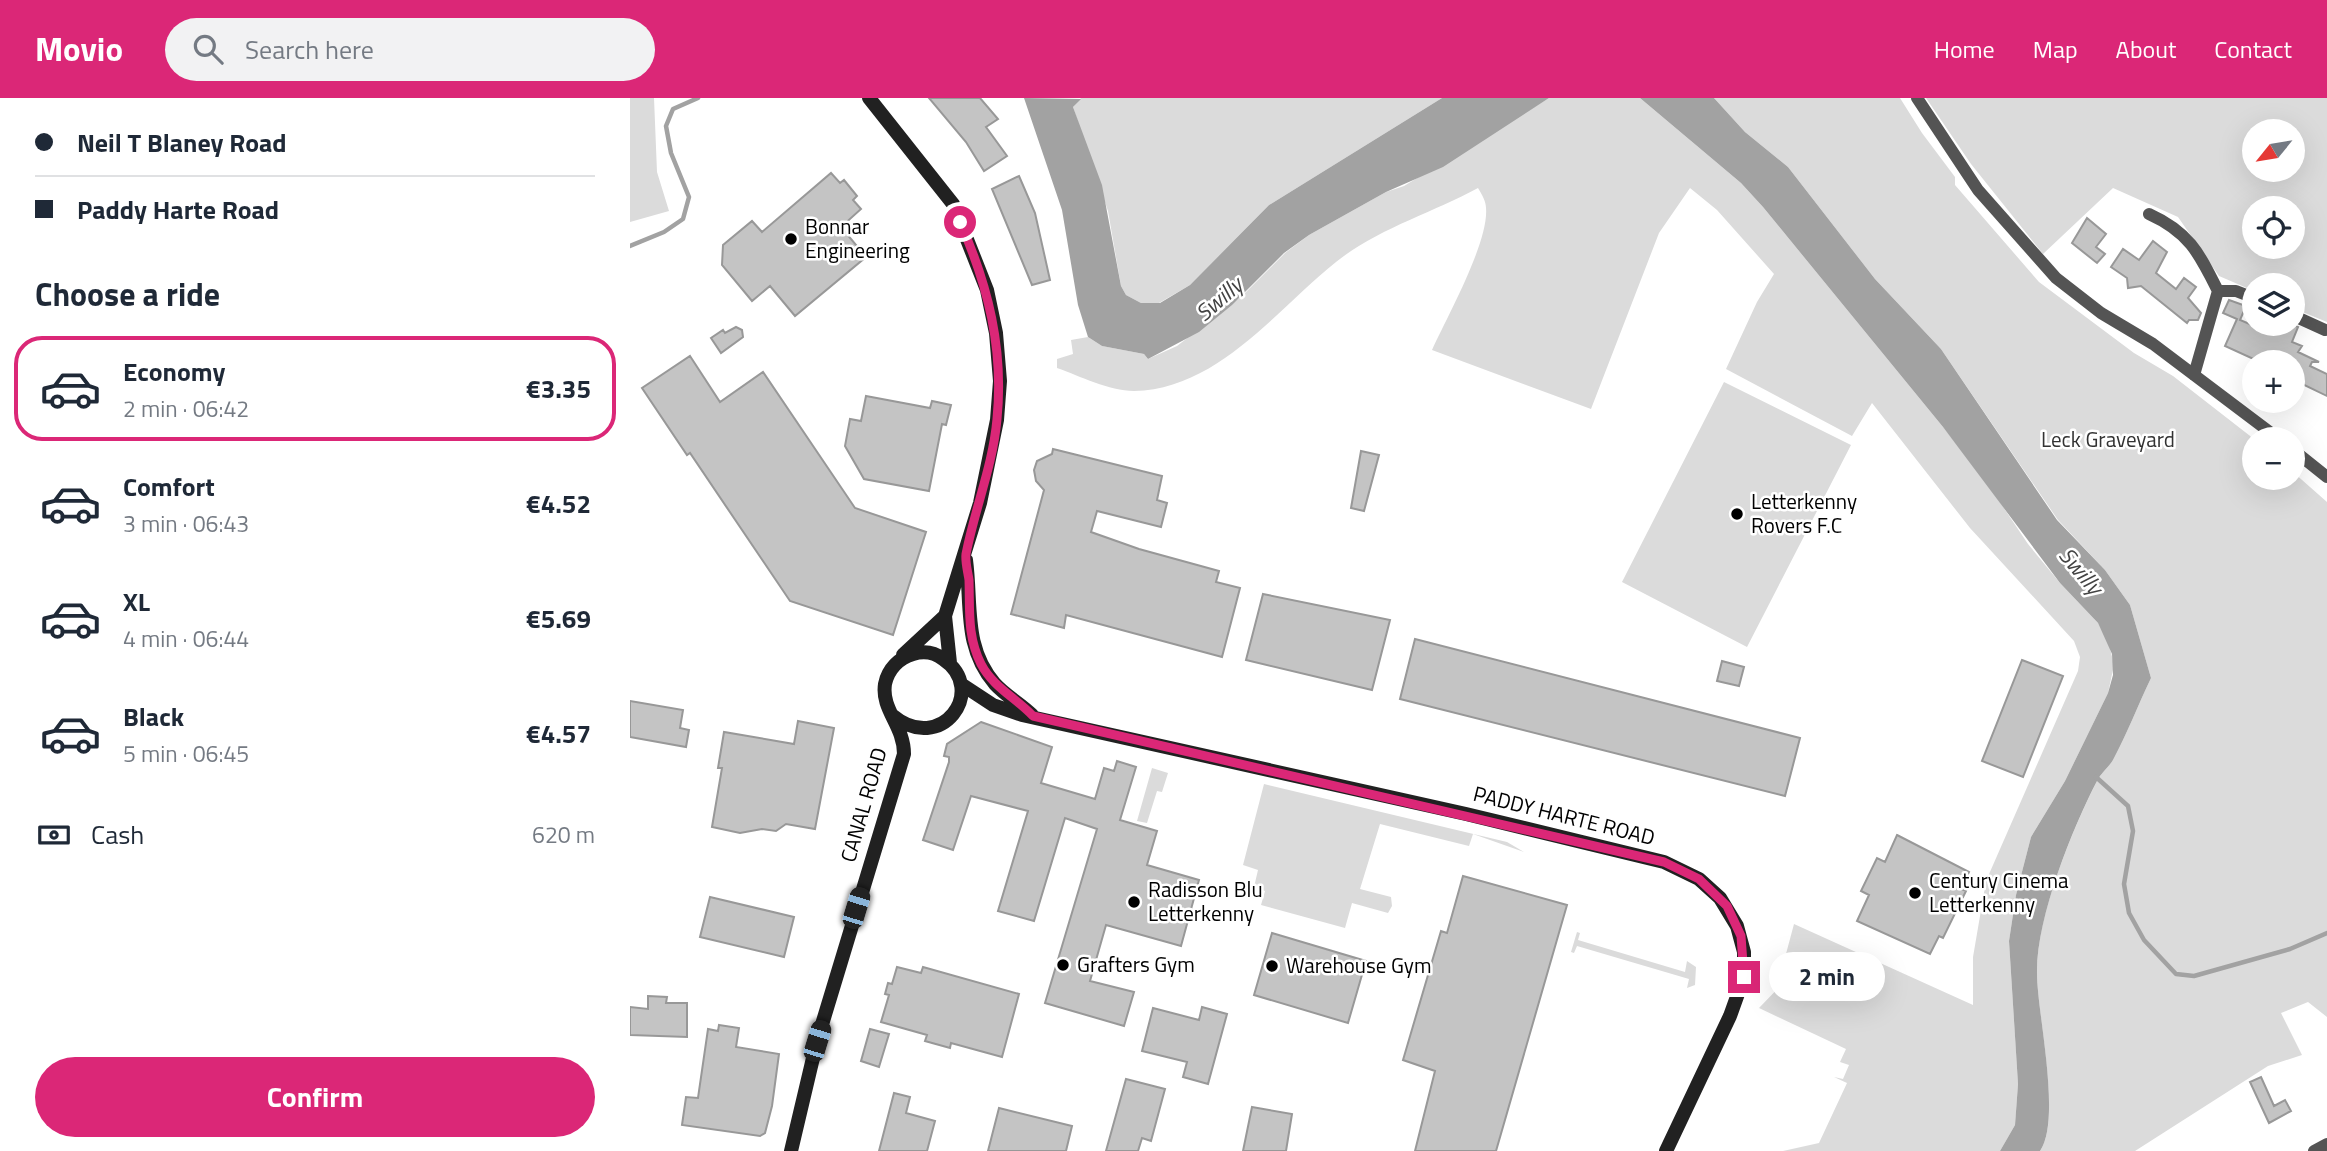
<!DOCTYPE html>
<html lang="en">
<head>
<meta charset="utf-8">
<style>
	body { margin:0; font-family:"Titillium Web",sans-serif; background:#f2f2f3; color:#1f2937; height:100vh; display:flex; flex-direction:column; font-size:26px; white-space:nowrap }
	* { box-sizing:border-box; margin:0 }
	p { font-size:23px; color:#747a83 }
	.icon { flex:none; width:38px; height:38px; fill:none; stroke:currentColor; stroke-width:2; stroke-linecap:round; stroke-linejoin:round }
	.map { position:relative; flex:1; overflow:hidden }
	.details { display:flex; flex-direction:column; background:#fff; width:630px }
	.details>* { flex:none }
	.top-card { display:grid; align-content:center; height:154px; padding:0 35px; background:#fff }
	.needle { width:46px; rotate:240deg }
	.buttons { position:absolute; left:1612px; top:21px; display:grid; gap:14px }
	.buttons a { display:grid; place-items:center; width:63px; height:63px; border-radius:50%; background:#fff; box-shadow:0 7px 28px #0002; font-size:35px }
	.end { position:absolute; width:32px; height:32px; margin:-16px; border:9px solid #db2777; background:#fff; box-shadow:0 0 0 4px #fff }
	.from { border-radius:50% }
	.bubble { position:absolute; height:49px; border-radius:24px; background:#fff; box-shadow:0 7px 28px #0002; font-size:23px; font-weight:700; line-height:49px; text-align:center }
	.car { position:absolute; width:21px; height:42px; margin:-21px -10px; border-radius:9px; box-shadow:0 0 5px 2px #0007; background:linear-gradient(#222 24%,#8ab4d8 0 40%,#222 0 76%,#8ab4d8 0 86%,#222 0) }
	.top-card b { display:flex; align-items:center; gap:24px; height:66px; font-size:26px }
	.top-card b+b { border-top:2px solid #e0e1e3 }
	.top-card i { width:18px; height:18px; background:#1f2937 }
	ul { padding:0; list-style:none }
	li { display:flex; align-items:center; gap:21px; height:105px; margin:0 14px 10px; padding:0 21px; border:4px solid transparent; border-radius:28px }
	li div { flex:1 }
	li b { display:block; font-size:26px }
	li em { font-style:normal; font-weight:700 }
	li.selected { border-color:#db2777 }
	li>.icon { width:63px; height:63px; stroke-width:1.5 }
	h2 { padding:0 35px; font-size:32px; line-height:84px }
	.pay { display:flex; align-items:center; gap:18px; height:77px; padding:0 35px; font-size:26px }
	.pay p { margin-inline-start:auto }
	.primary-button { display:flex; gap:14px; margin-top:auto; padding:14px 35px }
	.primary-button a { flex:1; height:80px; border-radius:42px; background:#db2777; color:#fff; font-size:28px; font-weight:700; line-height:80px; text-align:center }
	header { display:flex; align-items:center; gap:42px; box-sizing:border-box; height:98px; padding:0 35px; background:#db2777; color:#fff }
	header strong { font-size:33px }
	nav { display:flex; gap:38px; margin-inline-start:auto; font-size:24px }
	.search { width:490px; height:63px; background:#f2f2f3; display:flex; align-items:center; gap:18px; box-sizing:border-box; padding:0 24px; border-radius:38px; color:#747a83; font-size:26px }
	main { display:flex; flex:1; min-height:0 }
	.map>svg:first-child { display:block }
</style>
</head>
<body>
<header>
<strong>Movio</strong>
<div class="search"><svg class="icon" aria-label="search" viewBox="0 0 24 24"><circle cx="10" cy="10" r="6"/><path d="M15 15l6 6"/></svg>Search here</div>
<nav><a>Home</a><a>Map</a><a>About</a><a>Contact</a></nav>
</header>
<main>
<section class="details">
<div class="top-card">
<b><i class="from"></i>Neil T Blaney Road</b>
<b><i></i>Paddy Harte Road</b>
</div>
<h2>Choose a ride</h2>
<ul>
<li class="selected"><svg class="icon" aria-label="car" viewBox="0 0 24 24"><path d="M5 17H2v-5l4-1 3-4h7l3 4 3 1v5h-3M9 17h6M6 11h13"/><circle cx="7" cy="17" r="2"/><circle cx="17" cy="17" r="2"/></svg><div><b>Economy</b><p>2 min · 06:42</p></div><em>€3.35</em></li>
<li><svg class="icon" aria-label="car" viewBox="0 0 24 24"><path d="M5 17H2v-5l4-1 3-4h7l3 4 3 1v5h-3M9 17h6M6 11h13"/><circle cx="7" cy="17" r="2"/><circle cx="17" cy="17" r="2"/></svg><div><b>Comfort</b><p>3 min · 06:43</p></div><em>€4.52</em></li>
<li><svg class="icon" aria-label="car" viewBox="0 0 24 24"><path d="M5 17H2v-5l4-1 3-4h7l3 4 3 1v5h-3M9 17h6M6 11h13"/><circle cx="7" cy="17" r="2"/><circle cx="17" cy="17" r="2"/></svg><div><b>XL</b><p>4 min · 06:44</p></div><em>€5.69</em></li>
<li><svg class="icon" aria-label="car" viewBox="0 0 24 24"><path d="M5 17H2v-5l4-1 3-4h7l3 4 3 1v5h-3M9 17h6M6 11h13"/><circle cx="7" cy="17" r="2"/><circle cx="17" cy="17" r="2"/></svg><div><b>Black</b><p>5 min · 06:45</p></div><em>€4.57</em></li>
</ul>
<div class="pay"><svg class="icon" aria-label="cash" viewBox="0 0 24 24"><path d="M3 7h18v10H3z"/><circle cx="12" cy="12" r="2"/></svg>Cash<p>620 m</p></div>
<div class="primary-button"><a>Confirm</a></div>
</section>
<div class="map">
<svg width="1697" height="1053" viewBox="0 0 1697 1053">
	<rect width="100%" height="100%" fill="#fff"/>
	<path fill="#dbdbdb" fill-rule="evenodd" d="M0 0H24L27 74 39 113 0 124Z
		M451 0H812L639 107 560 187 529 205H511L496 197 491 188 478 113 443 9Z
		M919 0H1010L1111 85 1133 109 1313 329 1353 379 1398 446 1430 485 1468 525 1479 546 1484 567 1478 595 1435 683 1401 739 1386 797 1379 843 1388 986 1385 1027 1370 1053H1153L1189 1045 1217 985 1204 979 1213 981 1219 967 1210 964 1216 951 1129 910 1153 885 1149 882 1164 826 1343 907V859L1356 783 1448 573 1450 559 1444 543 1340 430 1242 305 1222 338 1096 271 1127 204 1144 176 1087 112 1060 90 1029 135 961 311 802 252C817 219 859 144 856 110 856 103 852 97 848 90 802 115 747 131 706 164 646 212 588 291 504 293 479 293 450 278 427 270V261L443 256 441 242 458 239 472 248 514 256 518 261 547 248 613 197 655 155 679 137 756 94 774 88Z
		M1084 0H1270L1292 35 1325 79V87L1409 184 1504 255 1543 278 1624 341V380H1662L1663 374 1697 404V919L1678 904 1651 915 1672 957 1638 968 1505 1053H1410C1432 1021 1407 916 1407 875 1406 820 1442 732 1467 683 1471 675 1479 669 1483 662 1497 636 1508 607 1521 580L1500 507 1475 472 1428 422 1311 251 1245 181 1158 69 1115 34Z
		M1296 0H1697V224L1663 210 1662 187H1624V193L1589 178 1548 119 1483 90 1413 156 1341 66ZM1624 33H1662V72H1624ZM1624 110H1662V149H1624Z
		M1094 284 1221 347 1117 549 992 484Z
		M522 670 538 675 532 694 527 693 517 725 507 723Z
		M634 686 877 744 894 754 843 736 839 748 750 726 730 791 761 799 762 808 758 815 722 805 715 830 631 807 635 793 624 789 628 772 613 767Z
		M947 834 950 835 948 842 1055 874 1057 863 1066 869 1065 887 1057 890 1059 881 947 848 944 855 941 854Z"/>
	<path fill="#a2a2a2" d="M394 0 451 1 443 9 472 87 491 188 496 197 511 205H530L560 187 639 107 812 0H919L813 69 756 94 679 137 654 155 602 207 569 234 518 261 514 256 472 248 458 239 448 207 432 112Z
		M1010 0H1084L1115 34 1158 69 1245 181 1311 251 1427 422 1475 472 1500 507 1521 580C1508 607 1497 636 1483 662 1479 669 1471 675 1467 683 1442 731 1406 821 1407 875 1407 915 1432 1021 1410 1053H1370L1385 1027 1388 986 1379 843 1386 797 1401 739 1435 683 1478 595 1483 577 1482 556 1468 525 1430 485 1313 329 1133 109 1111 85Z"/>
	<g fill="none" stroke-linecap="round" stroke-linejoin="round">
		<path stroke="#a2a2a2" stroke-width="4.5" d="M0 148 34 134 53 121 59 99 41 55 36 28 43 11 68 0
			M1466 679 1498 708 1503 733 1494 786 1499 815 1514 842 1546 876 1564 878 1660 851 1697 835"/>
	</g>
	<path fill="#c4c4c4" stroke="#989898" stroke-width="2" d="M299 0H350L368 21 356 29 377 58 354 73 336 44Z
		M201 75 210 85 214 82 227 98 223 102 231 111 211 129 236 159 165 218 140 188 122 203 92 167 93 147 122 123 132 134Z
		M389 78 405 115 420 182 402 187 362 91Z
		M1457 120 1476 136 1466 149 1475 156 1467 165 1442 145Z
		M1523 143 1537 154 1526 175 1546 191 1554 180 1566 189 1558 200 1571 215 1568 222H1559L1557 225 1511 188 1498 190 1497 180 1481 169 1493 151 1509 162Z
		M1599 202 1616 208 1610 222 1636 233 1640 226H1660L1668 229 1662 244 1672 248 1668 254 1689 264H1682L1680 268 1697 276V298L1662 281V264H1630L1595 248 1607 221 1593 215Z
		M106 229 112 232 113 239 91 255 81 240 93 232 95 235Z
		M60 258 90 304 133 274 225 410 296 434 263 537 160 503 60 355 57 357 12 290Z
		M236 298 300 310 302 303 321 307 316 327 312 326 299 393 234 381 215 348 220 321 231 323Z
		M423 351 532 378 527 402 537 405 531 429 467 413 461 434 509 451 589 473 586 484 610 490 592 559 436 517 434 530 381 516 414 392 406 383 404 372 407 363 422 356Z
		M731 353 749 357 734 413 721 410Z
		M633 496 760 522 742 592 616 562Z
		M785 541 1170 640 1155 698 770 601Z
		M1392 562 1433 578 1393 679 1352 663Z
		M1092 563 1114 569 1109 588 1087 583Z
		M0 603 53 612 50 630 59 632 56 649 0 639Z
		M168 623 204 630 185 731 156 726 146 733 132 731 110 735 82 729 92 670H88L94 634 164 646Z
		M351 624 422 649 411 685 465 701 474 670 484 673 487 663 506 669 490 722 527 733 517 767 569 782 551 848 476 827 460 883 504 894 494 928 415 905 467 731 435 720 404 823 368 813 398 713 341 698 323 752 293 742 319 664V659L314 658 317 646Z
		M1267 737 1339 774 1331 791 1336 793 1313 840 1309 838 1300 856 1227 823 1239 797 1231 793 1247 760 1255 764Z
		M833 778 937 807 866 1053H785L805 973 773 962 811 833 817 835Z
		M80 799 164 819 154 859 70 839Z
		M642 835 736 863 718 925 624 897Z
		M267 869 291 875 293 869 389 896 372 959 321 945 320 950 295 943 297 937 251 924 259 897 255 896 258 885 262 886Z
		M18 898 37 899 36 905H57V939L0 937V909L18 911Z
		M572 909 597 916 578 986 553 979 557 964 512 953 523 910 569 922Z
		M89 927 109 930 106 949 149 956 142 1008 135 1035 130 1038 52 1027 56 999 68 1000 78 931 88 933Z
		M240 931 259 936 249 969 231 963Z
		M1631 979 1644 1008 1655 1002 1661 1013 1639 1025 1620 984Z
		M496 981 535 991 521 1043 512 1040 508 1053H476Z
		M264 995 280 999 276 1015 305 1023 297 1053H249Z
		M622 1009 662 1016 656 1053H613Z
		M369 1010 442 1028 436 1053H358Z"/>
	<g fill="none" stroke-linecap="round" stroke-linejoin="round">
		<path stroke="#545454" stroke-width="12" d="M1287 0 1348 92 1426 180 1471 215 1523 246 1649 341
			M1519 116C1559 134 1569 155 1588 193L1564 277
			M1588 193H1606L1624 200
			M1662 217 1695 232
			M1662 351 1697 379
			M1684 1053 1697 1046"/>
		<path stroke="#212121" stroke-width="14" d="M239 0 323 106 357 192 366 235 370 283 367 322 350 405 315 518 320 565
			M336 462C342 507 333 549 365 586 376 598 391 606 402 617
			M273 557 315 518
			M331 586 363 607 392 617 836 716 1034 764 1069 781 1090 800 1107 828 1114 854V879L1100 918 1036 1053
			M161 1053 187 943 274 656C274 627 251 612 255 586 258 571 269 560 283 556 293 553 304 554 313 561 359 592 311 658 262 617"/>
	</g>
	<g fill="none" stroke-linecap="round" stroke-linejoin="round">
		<path stroke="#db2777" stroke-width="9" d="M330 124C358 187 374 251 367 321 363 367 345 410 336 456 335 465 338 474 339 482 340 512 337 538 351 566 363 589 386 600 403 618L1034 764 1069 781 1097 808 1111 838 1114 879"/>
	</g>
	<g fill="#000" stroke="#fff" stroke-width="2.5">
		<circle cx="161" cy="141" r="7"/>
		<circle cx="1107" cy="416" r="7"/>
		<circle cx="1285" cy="795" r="7"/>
		<circle cx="504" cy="804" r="7"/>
		<circle cx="433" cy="867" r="7"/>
		<circle cx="642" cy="868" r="7"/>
	</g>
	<g text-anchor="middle" stroke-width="5" stroke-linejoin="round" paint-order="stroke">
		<g font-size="21" fill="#000" stroke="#fff" text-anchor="start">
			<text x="175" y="136">Bonnar<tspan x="175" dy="24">Engineering</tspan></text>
			<text x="1121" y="411">Letterkenny<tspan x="1121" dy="24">Rovers F.C</tspan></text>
			<text x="1299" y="790">Century Cinema<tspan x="1299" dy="24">Letterkenny</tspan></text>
			<text x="518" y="799">Radisson Blu<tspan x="518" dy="24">Letterkenny</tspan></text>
			<text x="447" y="874">Grafters Gym</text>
			<text x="656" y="875">Warehouse Gym</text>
		</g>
		<g font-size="21" fill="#323232" stroke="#fff">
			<text x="1478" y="349">Leck Graveyard</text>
		</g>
		<g font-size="21" fill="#000" stroke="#fff">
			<text transform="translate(234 707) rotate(-74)" y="7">CANAL ROAD</text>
			<text transform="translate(934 718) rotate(14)" y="7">PADDY HARTE ROAD</text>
		</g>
		<g font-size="23" font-style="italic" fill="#434343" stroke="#fff">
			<text transform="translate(589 201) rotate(-41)" y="8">Swilly</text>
			<text transform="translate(1451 473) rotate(50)" y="8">Swilly</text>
		</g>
	</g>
</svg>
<div class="buttons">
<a><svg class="needle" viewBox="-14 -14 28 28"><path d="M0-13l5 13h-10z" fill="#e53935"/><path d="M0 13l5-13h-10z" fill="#747a83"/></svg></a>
<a><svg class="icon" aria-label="locate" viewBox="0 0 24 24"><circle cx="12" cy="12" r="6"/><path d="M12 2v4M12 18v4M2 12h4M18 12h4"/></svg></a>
<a><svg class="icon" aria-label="layers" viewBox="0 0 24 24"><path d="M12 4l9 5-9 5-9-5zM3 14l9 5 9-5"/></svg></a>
<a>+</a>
<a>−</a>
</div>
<i class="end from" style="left:330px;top:124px"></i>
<i class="end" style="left:1114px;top:879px"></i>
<div class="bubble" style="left:1139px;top:854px;width:116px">2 min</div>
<i class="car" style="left:226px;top:810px;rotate:17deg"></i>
<i class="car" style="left:187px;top:943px;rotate:17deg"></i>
</div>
</main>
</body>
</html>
